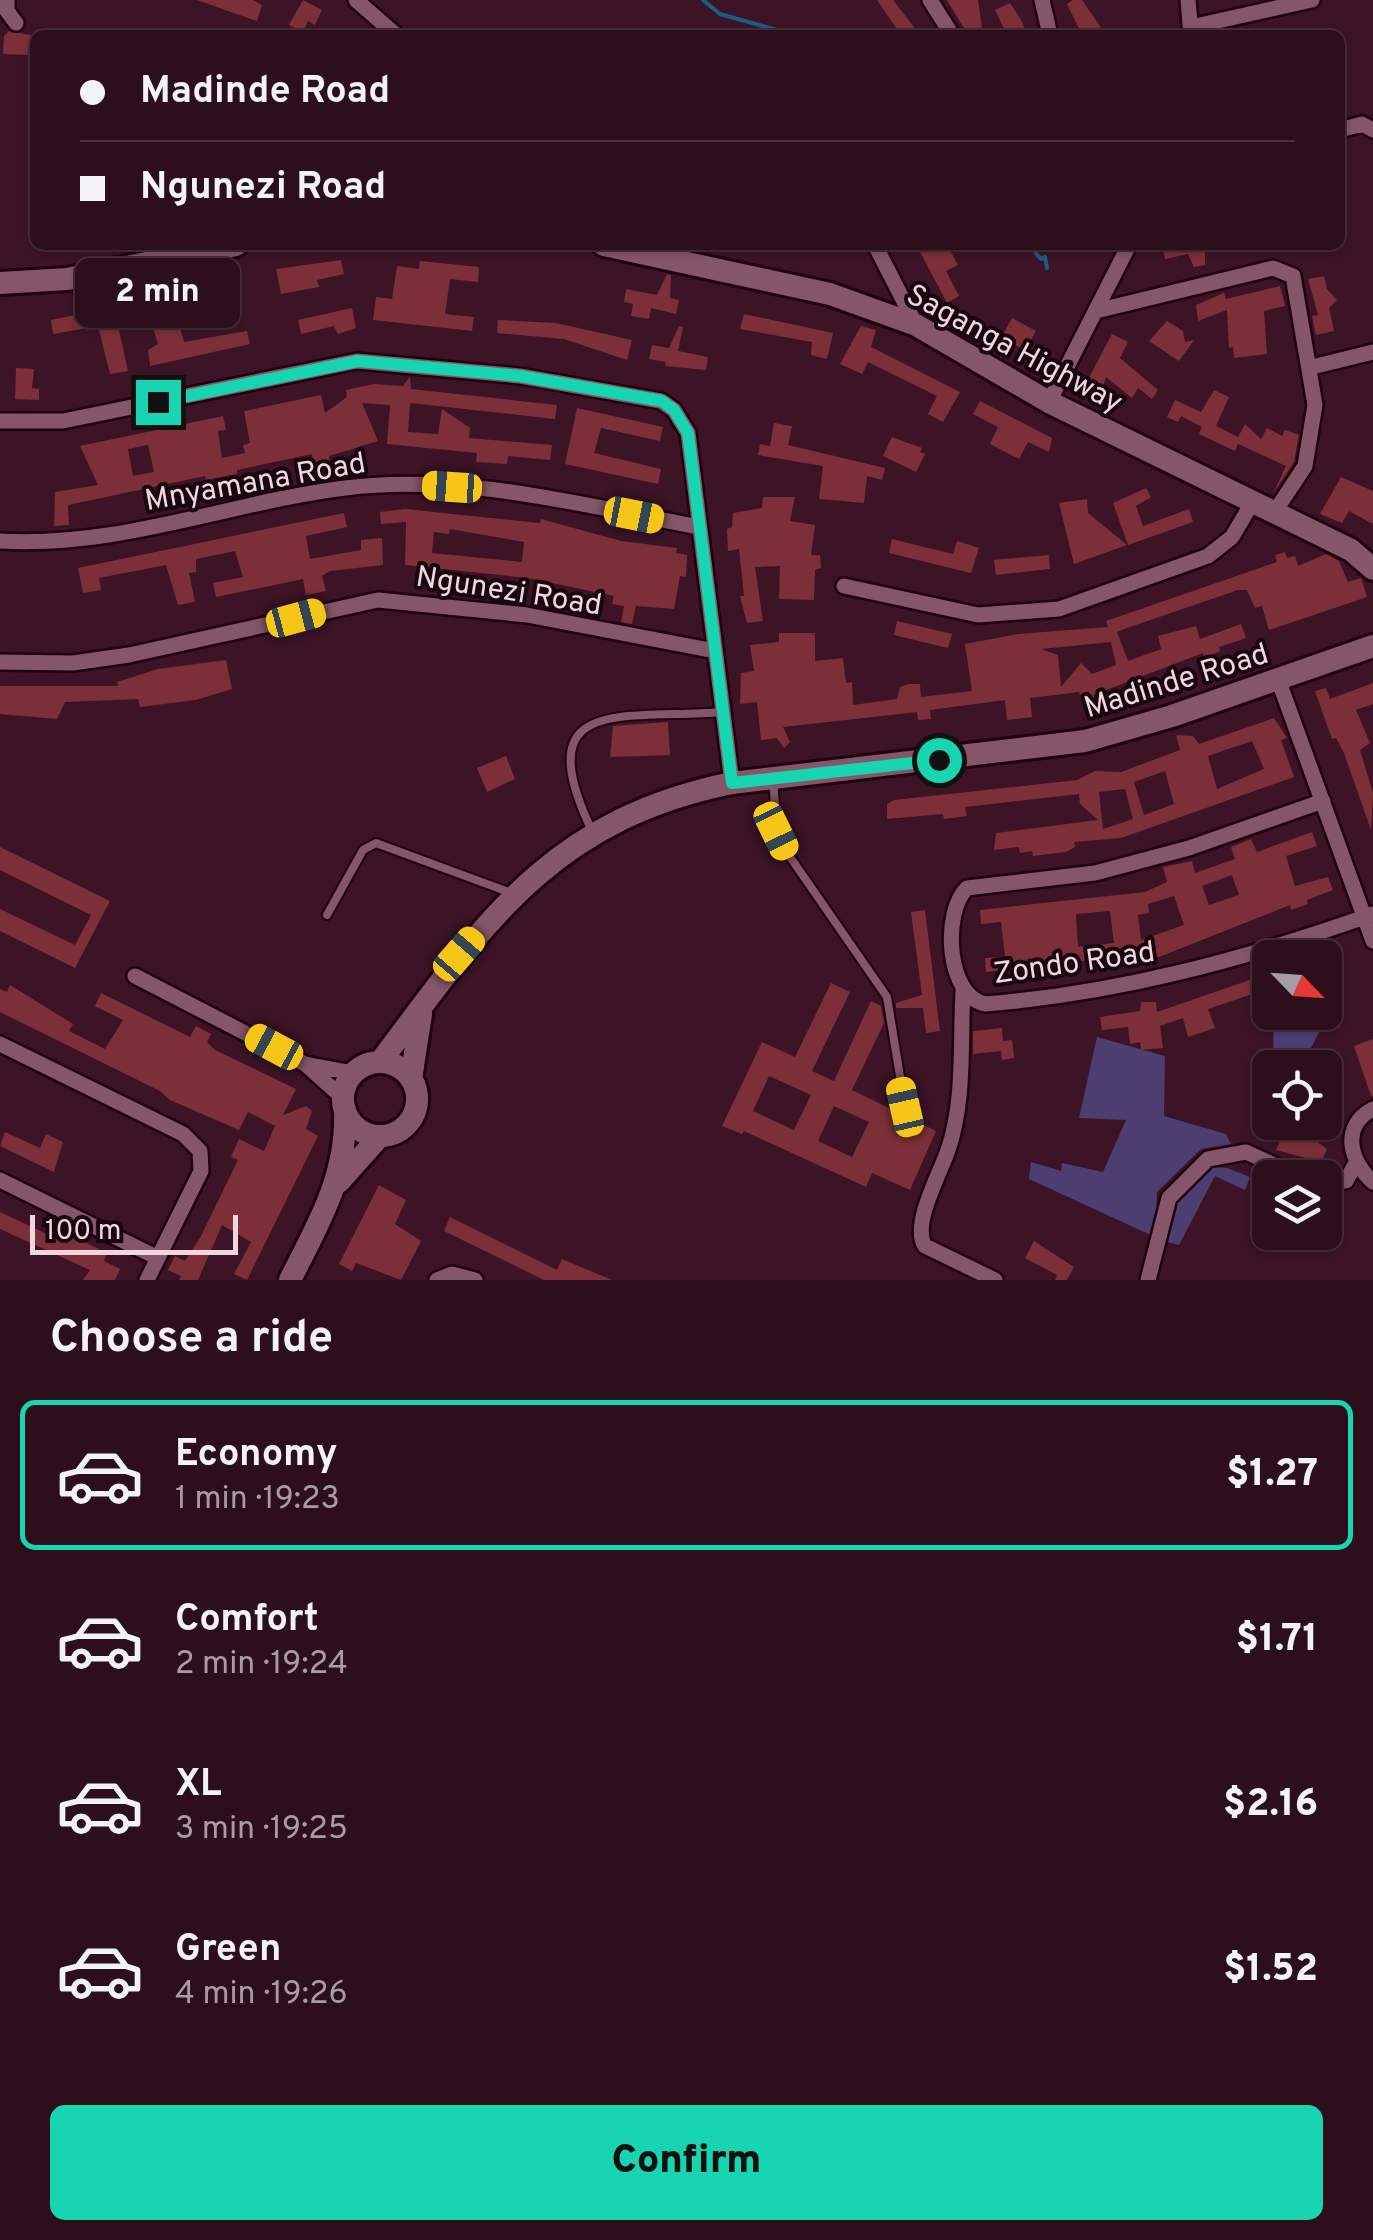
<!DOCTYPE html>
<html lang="en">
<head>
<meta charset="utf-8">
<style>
	body { margin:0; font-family:Overpass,sans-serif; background:#351825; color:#f1f3f6; height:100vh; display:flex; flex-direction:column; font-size:38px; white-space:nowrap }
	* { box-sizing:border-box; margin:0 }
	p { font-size:32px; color:#a79ca3 }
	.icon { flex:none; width:55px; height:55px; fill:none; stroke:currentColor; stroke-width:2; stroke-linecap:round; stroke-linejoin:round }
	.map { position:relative; height:1280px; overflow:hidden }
	.drawer { display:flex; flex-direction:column; background:#2d0f1c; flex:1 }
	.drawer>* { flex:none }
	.top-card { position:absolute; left:30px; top:30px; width:1315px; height:220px; border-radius:15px; box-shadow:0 2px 8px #0004,0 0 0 2px #482f3b; display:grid; align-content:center; height:220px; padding:0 50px; background:#2d0f1c }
	.needle { width:65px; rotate:115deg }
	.fabs { position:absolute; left:1252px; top:940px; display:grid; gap:20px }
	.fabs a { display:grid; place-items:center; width:90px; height:90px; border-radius:15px; background:#2d0f1c; box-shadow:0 2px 8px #0004,0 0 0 2px #482f3b; font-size:50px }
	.scale { position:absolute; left:30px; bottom:25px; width:208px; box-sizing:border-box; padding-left:10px; border:5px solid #f2d6df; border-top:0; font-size:28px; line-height:35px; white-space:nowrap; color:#f2d6df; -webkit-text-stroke:8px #18070e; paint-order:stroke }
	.end { position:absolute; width:45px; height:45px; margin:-22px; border:12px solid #18d5b2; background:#111; box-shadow:0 0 0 5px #111 }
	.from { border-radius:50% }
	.bubble { position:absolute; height:70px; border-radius:15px; background:#2d0f1c; box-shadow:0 2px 8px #0004,0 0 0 2px #482f3b; font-size:32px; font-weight:800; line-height:70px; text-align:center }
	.car { position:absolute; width:30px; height:60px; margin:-30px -15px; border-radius:12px; box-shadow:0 0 8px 2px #0007; background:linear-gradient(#f5c518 24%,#345 0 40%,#f5c518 0 76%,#345 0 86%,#f5c518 0) }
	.top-card b { display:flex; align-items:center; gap:35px; height:95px; font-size:38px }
	.top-card b+b { border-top:2px solid #482f3b }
	.top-card i { width:25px; height:25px; background:#f1f3f6 }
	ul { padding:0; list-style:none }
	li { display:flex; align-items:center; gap:30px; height:150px; margin:0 20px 15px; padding:0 30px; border:5px solid transparent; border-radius:15px }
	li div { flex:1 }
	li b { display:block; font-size:38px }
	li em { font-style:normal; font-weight:800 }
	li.current { border-color:#18d5b2 }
	li>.icon { width:90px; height:90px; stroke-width:1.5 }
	h2 { padding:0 50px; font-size:45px; line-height:120px }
	.cta { display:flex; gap:20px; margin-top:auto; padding:20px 50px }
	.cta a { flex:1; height:115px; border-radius:15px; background:#18d5b2; color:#111; font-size:40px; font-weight:800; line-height:115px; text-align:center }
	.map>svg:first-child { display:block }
</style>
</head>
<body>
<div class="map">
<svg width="1373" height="1280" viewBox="0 0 1373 1280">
	<rect width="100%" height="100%" fill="#3c1426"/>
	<path fill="#4c3e71" d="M1274 1013H1312L1326 1019 1301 1067H1273Z
		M1097 1037 1165 1056 1164 1116 1226 1134 1231 1144 1201 1149 1157 1192 1155 1237 1029 1179 1031 1162 1061 1171 1062 1163 1103 1172 1126 1120 1079 1118Z
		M1202 1166 1227 1168 1250 1177 1245 1190 1215 1176 1179 1245 1163 1241 1173 1200Z"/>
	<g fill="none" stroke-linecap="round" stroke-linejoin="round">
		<path stroke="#185e80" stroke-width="4" d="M703 0 720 14 795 35
			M1029 245 1041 259 1045 257 1047 268"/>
	</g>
	<path fill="#7c2f39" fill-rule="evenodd" d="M197 0H253L262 5 257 21Z
		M303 0 322 10 315 25 308 21 303 32 289 25Z
		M877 0H893L920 35H901Z
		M947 0H978L983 35H968Z
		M1073 0H1082L1106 35H1082L1067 4Z
		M1010 3 1020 18 1028 35H1007L995 10Z
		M9 31 30 35V55L3 54 4 36Z
		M928 245H947L958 265 946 271 959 296 947 303 919 250Z
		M1162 245H1205V265L1194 267 1188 254 1165 259Z
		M341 260 344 274 317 280 319 287 281 294 276 269Z
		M420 261 479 267 478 282 450 279 445 314 474 317 472 331 373 320 376 297 392 299 397 266 419 269Z
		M667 274 671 275 670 298 679 300 676 314 651 308 649 319 631 316 633 304 624 302 626 289 657 295Z
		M1324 276 1327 289 1337 300 1329 308 1334 331 1316 335 1312 316 1318 315 1308 279Z
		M218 285 240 290 237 301 177 317 184 342 247 331 250 344 150 366 148 350 158 344 145 303 214 293Z
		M1280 286 1285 306 1264 311 1267 354 1234 358 1233 347 1229 348 1227 310 1198 321 1196 305 1224 293 1226 299Z
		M114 307 128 371 110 374 98 326 53 334 51 320Z
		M352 308 356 328 338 334 334 326 301 334 298 320Z
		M744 314 833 333 827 359 811 355 812 342 740 329Z
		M1012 318 1036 331 1025 350 1001 338Z
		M498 320 556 323 632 340 627 360 564 339 497 333Z
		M1167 321 1183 331 1185 342 1194 340 1179 361 1149 341Z
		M679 326 683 327 678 351 708 357 706 370 665 366 666 362 649 359 652 345 669 348Z
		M861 326 876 330 871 347 960 392 943 422 928 414 937 396 868 362 862 374 840 364Z
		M1112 334 1128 342 1120 358 1158 390 1152 399 1138 388 1132 398 1106 377 1100 395 1082 391Z
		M16 368 34 369 32 388 39 389V400L15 399Z
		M410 377 411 389 557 405 555 419 410 403 408 432 438 434 442 409 470 428 469 438 552 445 550 460 508 456 507 464 476 462 477 453 387 444 390 405 362 403 378 441 329 456 333 479 316 481 312 454 237 470V474L206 480 205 476 68 505 69 525 54 526 55 492 98 485 80 446 223 416 226 430 218 431 222 458 245 453 243 445 250 443 244 411 321 395 325 413 347 397 346 390 374 384 403 386ZM148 445 154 472 133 476 128 449Z
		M1214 390 1229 397 1216 426 1238 437 1245 424 1261 439 1267 428 1282 436 1285 430 1299 435 1294 462 1273 494 1286 466 1238 444 1235 451 1199 434 1202 427 1181 416 1178 422 1167 417 1175 400 1201 412Z
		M980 401 1052 438 1049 452 1028 442 1019 459 990 444 998 427 973 414Z
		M577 408 663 427 660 441 601 428 594 453 661 469 658 484 565 464Z
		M774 423 792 426 788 445 885 468 882 480 867 476 864 503 819 499 823 466 758 455 760 444 770 446Z
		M892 437 922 448 920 452 925 454 916 472 883 456Z
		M1341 477 1373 491V524L1349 511 1342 523 1320 514Z
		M1146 488 1151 497 1136 506 1143 526 1189 509 1193 522 1128 545 1113 503Z
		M763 497H795L790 521 815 525 811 555H820L821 568 815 570 814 600 779 599 780 566 755 567 763 621 747 623 740 596H744L739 549 728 551 727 529 732 527 733 513 762 508Z
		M1087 499 1088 513 1127 545 1074 564 1059 503Z
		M405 509 540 523 541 519 621 541 677 548 676 553 687 555 686 577 680 576 674 609 636 606 632 624 621 622 624 606 612 604 614 596 528 578 405 565 406 522 381 524 380 512ZM450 529 524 542 522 562 432 553 434 532 449 534Z
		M344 513 347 527 306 536 310 559 361 550V540L382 538 383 565 330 571 322 576 326 591 306 595 303 579 216 597 213 583 243 577 235 551 196 559V572L189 573 195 602 178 605 166 565 99 578 101 590 83 593 78 568Z
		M892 539 953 554 957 541 979 548 971 573 889 553Z
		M1285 552 1287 558 1295 556 1298 566 1326 554 1339 561 1348 582 1361 578 1367 597 1269 630 1262 606 1255 608 1247 590H1238L1127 628 1117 632 1128 661 1161 649 1158 636 1196 626 1200 639 1241 624 1246 638 1219 647 1220 651 1214 654 1204 657 1203 653 1093 695 1097 707 1085 711 1079 692 1030 698 1032 717 1007 720 1005 700 930 710 931 719 918 720 917 712 783 727 790 742 784 748 777 738 761 740 757 702 740 704 741 673 754 671 750 645 779 642V633H815V661L843 658 846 683 852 682 853 705 897 699 900 687 909 684H920L921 697 972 691 965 644 1018 634 1108 627 1106 621 1277 562 1275 555ZM1111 642 1116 665 1092 674 1081 663 1061 687 1058 655 1041 649Z
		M1049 555 1050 569 996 575 994 560Z
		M897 621 952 634 948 648 894 635Z
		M226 660 232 689 196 700 140 707 138 699 65 702 57 719 0 714V686H118L117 682 158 669Z
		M1373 683V704L1356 710 1370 743 1360 750 1373 793 1371 830 1344 753 1336 738 1332 739 1315 691 1326 688 1330 699Z
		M1274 718 1287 738 1281 740 1294 777 1121 838 1074 842 1075 847 1066 852 1033 856 1032 851 1020 853 1019 847 994 850 996 833 1098 820 1080 804 1079 794 965 807 967 816 944 819 943 814 887 819V804L894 800 1077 780 1095 771 1121 772 1180 750 1176 735 1193 736 1199 744ZM1252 741 1264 769 1217 789 1208 756ZM1165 771 1174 804 1144 815 1134 782ZM1125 789 1133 819 1103 829 1099 792Z
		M668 722 670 755 610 757 613 726Z
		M506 756 515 779 487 792 477 768Z
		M1312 832 1317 846 1286 856 1295 886 1328 877 1333 890 1307 900 1308 904 1291 910 1290 905 1159 957 1150 953 986 972 985 958 1005 957 1001 922 981 924 980 910 1145 892 1167 882 1163 867 1192 861 1195 873 1235 859 1231 847 1251 839 1257 852ZM1232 875 1239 895 1209 905 1202 886ZM1174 896 1184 925 1141 940 1138 915 1149 913 1148 904ZM1110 911 1114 943 1078 947 1076 914Z
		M0 847 110 901 75 968 0 931V909L75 945 91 915 0 870Z
		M925 910 940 1031 926 1033 923 1008H896V1003L922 995 911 912Z
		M1270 973V988L1208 1009 1215 1028 1188 1037 1183 1018 1160 1026 1163 1048 1141 1050 1140 1042 1130 1044 1128 1027 1102 1030 1100 1017 1140 1011 1141 1002H1156L1157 1012Z
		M831 983 850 992 812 1071 834 1081 871 1001 881 1006 884 1023 852 1090 936 1131 910 1190 872 1173 866 1187 744 1131 742 1134 722 1126 762 1042 795 1057ZM769 1076 811 1095 794 1130 753 1111ZM834 1106 869 1122 852 1157 818 1141Z
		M10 985 73 1024 69 1031 105 1049 123 1020 95 1006 101 993 190 1037 196 1026 211 1034 207 1042 215 1050 296 1089 283 1115 306 1106 312 1111 306 1129 318 1136 247 1280 234 1274 251 1242 222 1225 198 1280H179L181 1276 168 1270 175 1256 185 1261 201 1236 238 1160 231 1157 239 1139 264 1151 275 1126 248 1112 239 1130 170 1100 160 1091 0 1012V989L7 992Z
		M1002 1028 1003 1041 1012 1040 1014 1058 1002 1060 1001 1051 973 1054V1031Z
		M1373 1039V1096H1371L1354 1046Z
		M1297 1127 1327 1149 1321 1162 1276 1150 1286 1129 1294 1133Z
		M5 1132 40 1148 46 1134 63 1142 54 1172 0 1146Z
		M379 1185 406 1200 395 1224 421 1241 401 1280 356 1263 352 1271 339 1264Z
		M0 1212 62 1241 66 1233 107 1253 104 1261 120 1269 115 1280H83L90 1270 0 1229Z
		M450 1217 557 1270 562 1259 612 1280H544L444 1231Z
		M1034 1241 1074 1267 1067 1280H1055L1057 1275 1025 1258Z"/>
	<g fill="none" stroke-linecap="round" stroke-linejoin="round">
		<g stroke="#21000f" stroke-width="12">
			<path id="lane" d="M773 780 777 831 788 854 887 997 905 1107
				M593 833C526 694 621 720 722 712
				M327 915 363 850 376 843 514 894"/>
		</g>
		<g stroke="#21000f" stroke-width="20">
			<path id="street" d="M7 0V11L16 23
				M356 0 396 35
				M930 0 952 35
				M1042 0 1050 35
				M1188 0 1191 35
				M1191 27 1312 0
				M1340 130 1362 124 1373 130
				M875 245 916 325
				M1096 311 1273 268 1293 276 1315 405 1305 466 1274 513
				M1312 367 1373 352
				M1049 402 1129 245
				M0 421H63L357 361 520 376 661 401 674 410 688 433 732 783
				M0 541C120 548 227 503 345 488 464 473 582 505 699 527
				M844 586 978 615 1059 609 1208 556 1232 537 1252 503
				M0 662 73 663 129 655 378 600 527 615 715 651
				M1278 679 1373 941
				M1323 801 1189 848 1095 873 967 888C942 912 946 997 986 1004 1120 993 1246 959 1373 914
				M135 976 305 1064 343 1098
				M963 992C960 1044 965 1101 948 1150 940 1174 911 1225 925 1246L995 1280
				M0 1044 183 1134 200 1151 201 1171 147 1280
				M305 1064 353 1073
				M1373 1109C1340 1126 1350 1162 1373 1182
				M0 1180 158 1258
				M1325 1185 1346 1181 1356 1163
				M437 1280 452 1274 475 1280
				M1148 1280 1169 1198 1208 1159 1246 1152 1302 1178"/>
		</g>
		<g stroke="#21000f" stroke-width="28">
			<path id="secondary" d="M604 245 830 294 916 325 1049 402 1351 550 1373 569
				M0 283 67 279 236 245
				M380 1062C484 924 550 820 732 783L1085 741 1172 716 1373 646
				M343 1099a37 37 0 1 1 74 0a37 37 0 1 1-74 0Z
				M411 1079 421 1014
				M339 1182 380 1136
				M290 1280C318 1224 348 1175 345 1110"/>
		</g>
		<use href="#lane" stroke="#855668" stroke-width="8"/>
		<use href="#street" stroke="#855668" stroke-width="15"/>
		<use href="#secondary" stroke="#855668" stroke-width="22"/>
	</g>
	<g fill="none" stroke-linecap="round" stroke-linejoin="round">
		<path stroke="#18d5b2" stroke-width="12" d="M158 402 358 361 520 376 662 401 674 410 688 433 732 783 939 760"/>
	</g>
	<g text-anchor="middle" stroke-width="8" stroke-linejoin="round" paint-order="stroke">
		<g font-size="30" fill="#f2d6df" stroke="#18070e">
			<text transform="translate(1015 348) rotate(28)" y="10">Saganga Highway</text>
			<text transform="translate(255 481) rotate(-10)" y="10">Mnyamana Road</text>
			<text transform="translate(509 590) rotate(9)" y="10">Ngunezi Road</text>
			<text transform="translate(1176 680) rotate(-17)" y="10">Madinde Road</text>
			<text transform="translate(1074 962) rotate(-8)" y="10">Zondo Road</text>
		</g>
	</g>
</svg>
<div class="fabs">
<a><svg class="needle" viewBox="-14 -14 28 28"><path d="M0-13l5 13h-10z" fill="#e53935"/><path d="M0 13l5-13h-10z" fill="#a79ca3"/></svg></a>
<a><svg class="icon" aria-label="locate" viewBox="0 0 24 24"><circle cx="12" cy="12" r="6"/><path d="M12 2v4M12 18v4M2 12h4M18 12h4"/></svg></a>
<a><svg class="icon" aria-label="layers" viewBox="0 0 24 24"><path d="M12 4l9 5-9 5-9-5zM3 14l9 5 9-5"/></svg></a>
</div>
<div class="scale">100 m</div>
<i class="end from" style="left:939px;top:760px"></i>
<i class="end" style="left:158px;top:402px"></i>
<div class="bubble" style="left:75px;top:258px;width:165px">2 min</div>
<i class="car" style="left:452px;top:487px;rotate:274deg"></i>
<i class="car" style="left:634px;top:515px;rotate:101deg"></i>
<i class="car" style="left:296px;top:618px;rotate:75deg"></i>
<i class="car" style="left:776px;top:831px;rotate:154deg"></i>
<i class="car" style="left:459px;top:954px;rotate:41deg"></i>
<i class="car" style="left:274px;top:1047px;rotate:298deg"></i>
<i class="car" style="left:905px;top:1107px;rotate:347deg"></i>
<div class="top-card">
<b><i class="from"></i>Madinde Road</b>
<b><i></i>Ngunezi Road</b>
</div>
</div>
<section class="drawer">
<h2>Choose a ride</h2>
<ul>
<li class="current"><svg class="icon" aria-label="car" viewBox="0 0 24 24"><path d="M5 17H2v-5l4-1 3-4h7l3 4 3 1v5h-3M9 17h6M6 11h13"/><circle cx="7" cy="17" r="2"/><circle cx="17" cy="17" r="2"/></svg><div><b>Economy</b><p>1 min · 19:23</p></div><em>$1.27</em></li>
<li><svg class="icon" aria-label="car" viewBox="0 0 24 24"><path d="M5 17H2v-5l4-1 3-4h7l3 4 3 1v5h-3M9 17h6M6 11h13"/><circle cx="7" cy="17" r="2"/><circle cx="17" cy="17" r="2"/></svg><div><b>Comfort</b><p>2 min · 19:24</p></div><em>$1.71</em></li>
<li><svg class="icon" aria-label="car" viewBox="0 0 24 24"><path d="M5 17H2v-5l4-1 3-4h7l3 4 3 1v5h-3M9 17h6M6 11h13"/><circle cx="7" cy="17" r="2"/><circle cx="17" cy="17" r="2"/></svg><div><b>XL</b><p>3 min · 19:25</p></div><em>$2.16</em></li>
<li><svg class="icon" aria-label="car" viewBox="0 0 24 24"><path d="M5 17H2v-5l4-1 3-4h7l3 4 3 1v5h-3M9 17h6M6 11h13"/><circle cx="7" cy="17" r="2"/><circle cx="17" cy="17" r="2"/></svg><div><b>Green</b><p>4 min · 19:26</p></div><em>$1.52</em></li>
</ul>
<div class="cta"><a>Confirm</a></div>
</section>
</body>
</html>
